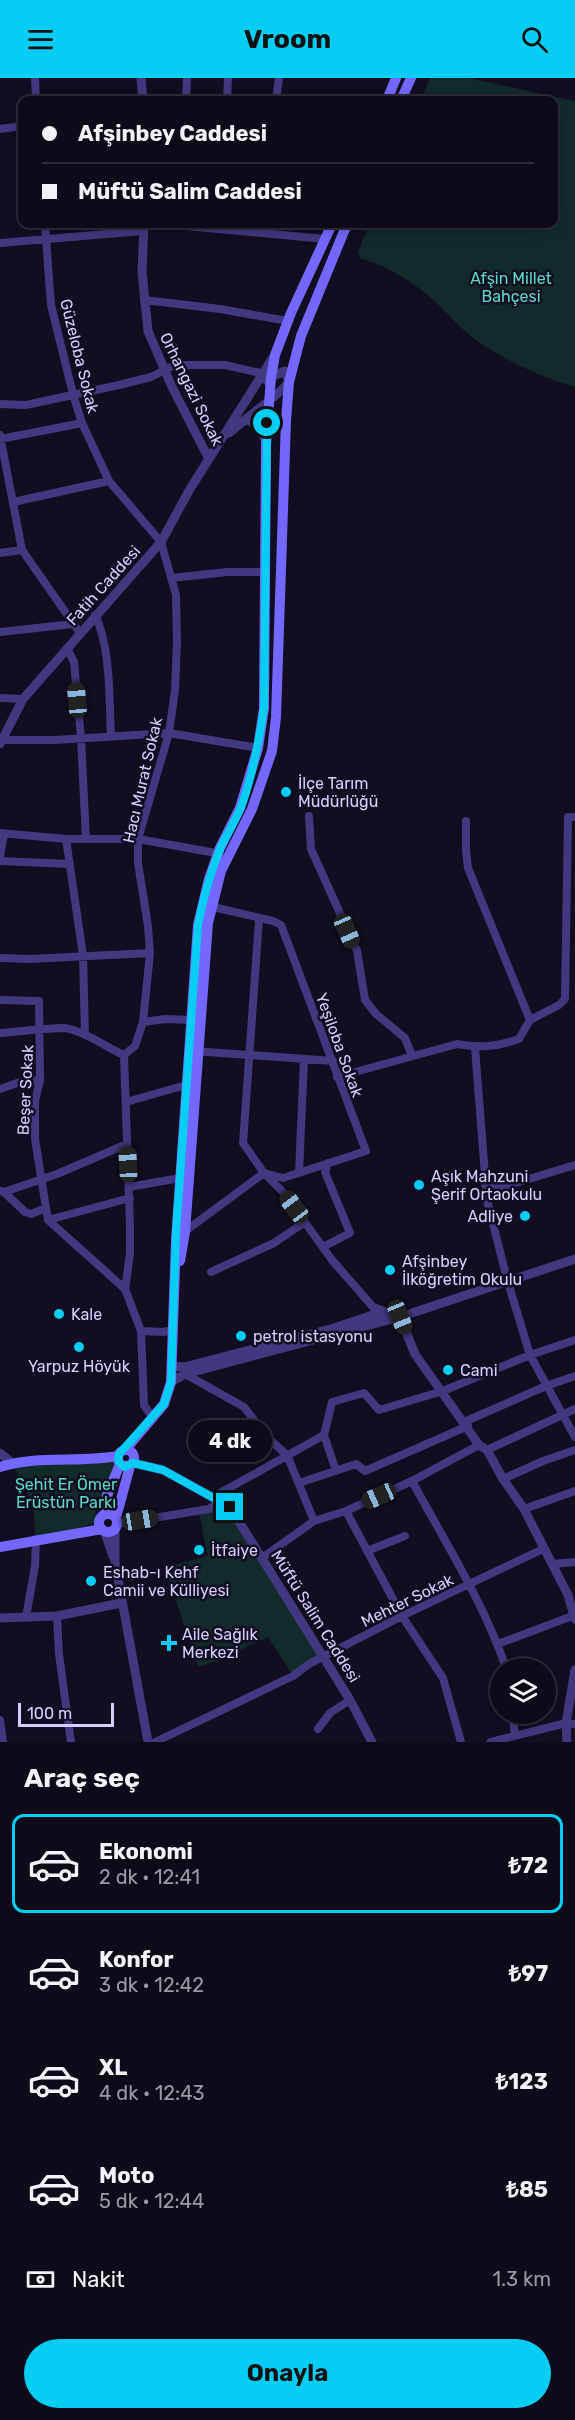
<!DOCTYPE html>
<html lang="tr">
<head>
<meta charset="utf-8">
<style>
	body { margin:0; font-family:Rubik,sans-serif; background:#171322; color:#f1f3f6; height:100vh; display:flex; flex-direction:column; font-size:22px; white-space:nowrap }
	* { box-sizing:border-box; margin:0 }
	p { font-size:20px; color:#9b9aa2 }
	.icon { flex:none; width:33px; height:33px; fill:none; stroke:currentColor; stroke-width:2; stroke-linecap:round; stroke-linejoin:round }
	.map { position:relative; height:1664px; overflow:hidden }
	.drawer { display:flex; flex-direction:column; background:#0e0a19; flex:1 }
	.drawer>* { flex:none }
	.hud { position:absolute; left:18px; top:18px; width:540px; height:132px; border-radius:12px; box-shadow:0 3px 15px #0003,0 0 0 2px #2e2b38; display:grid; align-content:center; height:132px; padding:0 24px; background:#0e0a19 }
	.fabs { position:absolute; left:490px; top:1580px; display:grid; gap:12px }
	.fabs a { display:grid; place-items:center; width:66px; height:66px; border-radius:50%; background:#0e0a19; box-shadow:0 3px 15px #0003,0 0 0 2px #2e2b38; font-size:30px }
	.scale { position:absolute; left:18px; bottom:15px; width:96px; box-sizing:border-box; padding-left:6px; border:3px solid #d6cefe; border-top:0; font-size:16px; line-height:21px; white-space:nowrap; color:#d6cefe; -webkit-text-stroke:4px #120d21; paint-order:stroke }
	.end { position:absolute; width:27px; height:27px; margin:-14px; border:8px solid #05cdf3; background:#111; box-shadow:0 0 0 3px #111 }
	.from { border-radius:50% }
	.bubble { position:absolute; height:42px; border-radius:21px; background:#0e0a19; box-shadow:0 3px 15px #0003,0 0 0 2px #2e2b38; font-size:20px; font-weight:700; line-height:42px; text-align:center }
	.car { position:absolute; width:18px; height:36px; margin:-18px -9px; border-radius:8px; box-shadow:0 0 4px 2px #0007; background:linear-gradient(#222 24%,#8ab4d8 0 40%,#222 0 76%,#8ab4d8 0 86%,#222 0) }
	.hud b { display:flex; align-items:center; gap:21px; height:57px; font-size:22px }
	.hud b+b { border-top:2px solid #2e2b38 }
	.hud i { width:15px; height:15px; background:#f1f3f6 }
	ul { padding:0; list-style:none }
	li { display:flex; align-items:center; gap:18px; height:99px; margin:0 12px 9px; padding:0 12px; border:3px solid transparent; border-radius:12px }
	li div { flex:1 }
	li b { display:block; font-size:22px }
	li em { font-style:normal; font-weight:700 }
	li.on { border-color:#05cdf3 }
	li>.icon { width:54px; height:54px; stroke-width:1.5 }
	h2 { padding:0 24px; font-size:27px; line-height:72px }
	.pay { display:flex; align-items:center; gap:15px; height:66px; padding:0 24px; font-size:22px }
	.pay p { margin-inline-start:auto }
	.cta { display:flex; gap:12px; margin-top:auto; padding:12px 24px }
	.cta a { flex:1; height:69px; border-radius:36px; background:#05cdf3; color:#111; font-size:24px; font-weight:700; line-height:69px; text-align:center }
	header { display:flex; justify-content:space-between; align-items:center; height:78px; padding:0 24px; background:#05cdf3; color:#111; font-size:27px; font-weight:700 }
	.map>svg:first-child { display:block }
</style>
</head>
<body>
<header><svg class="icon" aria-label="menu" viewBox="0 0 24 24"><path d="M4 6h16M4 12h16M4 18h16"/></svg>Vroom<svg class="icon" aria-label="search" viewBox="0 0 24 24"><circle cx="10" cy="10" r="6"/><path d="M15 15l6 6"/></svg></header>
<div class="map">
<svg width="575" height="1664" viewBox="0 0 575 1664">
	<rect width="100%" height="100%" fill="#120d21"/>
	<path fill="#112a2a" d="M430 0H469L575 23V309C538 298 503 282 472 259 455 246 442 228 425 215 406 199 384 188 360 180L358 173 370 146H554V22H421Z
		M118 1378C115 1389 111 1412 106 1420 98 1432 94 1428 96 1445L36 1461 33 1427 12 1385Z
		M230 1429 322 1579 293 1598 268 1559 214 1584 198 1589 165 1489 208 1478 199 1435Z"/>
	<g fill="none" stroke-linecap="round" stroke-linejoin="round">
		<path stroke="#40397f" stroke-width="8" d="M35 0 36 22
			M186 22 187 0
			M227 22 228 0
			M276 22 279 0
			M0 51 22 48
			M45 146 51 227 73 316 82 345 109 403 161 464 176 517 177 565 175 612 169 655 138 761V785L148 848 150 875 143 944 135 968 124 977
			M165 146 325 161
			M0 165 143 153
			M144 222 220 231 288 243
			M0 326 26 327 119 307 151 299 175 287H225L265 296
			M0 357 22 472 80 555
			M0 361 82 345
			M13 424 109 403
			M0 475 22 472
			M172 500 227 494H266
			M95 537C111 569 109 622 111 657
			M0 554 73 546
			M67 570 74 584 81 660 86 761
			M0 620 23 621
			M2 662H55L169 655 258 670
			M309 738 311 771 357 873 365 922 376 936 405 960 412 978
			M466 743V772L468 790 530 942
			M0 755 66 761H138L216 775 219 771
			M66 761 83 877 85 957
			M0 778 4 756
			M0 783 70 786
			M209 828 273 843 281 847 366 1073 283 1100 264 1095 243 1065 259 841
			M0 880 29 881 150 875
			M0 922 39 923 40 1002 35 1023V1061L48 1142 125 1211 141 1253 163 1254 174 1252
			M143 944 165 941 191 942
			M0 955C19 954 44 950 63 950 81 951 106 969 124 977L130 1149V1176L125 1211
			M475 970 487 1122 507 1201 530 1277 575 1359
			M193 973 333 983
			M337 999 457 966C481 970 495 969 519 961L530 942 559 927 565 921 568 739H575
			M0 1011 17 1005 40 1002
			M126 1024 186 1007
			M299 1095 304 981
			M485 1106 508 1107
			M129 1109 180 1100
			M0 1113 4 1114 57 1096 127 1066
			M4 1114 25 1134 31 1136 46 1130
			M487 1122 509 1107 575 1087
			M48 1142 130 1120
			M184 1154 264 1095 283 1114 332 1182 373 1229 390 1235
			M323 1169 350 1155 325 1094 328 1085
			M211 1194 274 1165 305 1144
			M141 1253 144 1327 152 1339
			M185 1296 244 1329 268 1360 287 1377 314 1443
			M464 1344 546 1308 575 1298
			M324 1357 336 1393
			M487 1372 575 1331
			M503 1401 543 1383 575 1372
			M412 1403C445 1464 484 1525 506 1590
			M299 1405 356 1386 365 1393 468 1348
			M524 1431 575 1413
			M346 1433 402 1538 443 1600 461 1664
			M117 1446 209 1431 216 1426 213 1419 324 1357 332 1324 364 1315 379 1332 443 1313 530 1277 575 1262
			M367 1473 405 1458
			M262 1480 314 1443 346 1433 412 1403 479 1367
			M552 1486 575 1484
			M57 1538 59 1576 71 1664
			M26 1539 35 1488 36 1461
			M498 1566 575 1537
			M512 1635 515 1657
			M0 1642 3 1664
			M318 1651 330 1635 350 1622
			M155 1664 293 1598 309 1586 402 1538 543 1471
			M491 1664 566 1645 575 1646"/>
		<path stroke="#40397f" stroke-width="9" d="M141 0 143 22
			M144 146 142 194 148 253 172 309 209 381
			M246 341C261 328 277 319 289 304L285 293 271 299 267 303
			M229 355 246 341 259 348 266 364
			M0 666 23 621 161 464 190 411 272 281
			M400 1239 415 1276 479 1367 487 1372 503 1401 524 1431 568 1517 575 1541
			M171 1288 184 1289 334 1250 376 1236 392 1238
			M171 1304 185 1296 400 1239 575 1181
			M0 1375 12 1385
			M133 1385 163 1392 230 1429 350 1622 372 1664
			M115 1451V1484L148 1664
			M104 1452 113 1478
			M0 1540 57 1538 121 1525
			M567 1664 566 1645 575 1592"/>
		<path stroke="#7467fc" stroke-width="10" d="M387 22 396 0
			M401 22 411 0
			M180 1183 185 1154 208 845 221 793 252 731 272 673 276 639 286 342 289 304 301 258 347 146
			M118 1380a8 8 0 1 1 16 0a8 8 0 1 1-16 0Z
			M125 1372 164 1326 171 1304 176 1162 198 847 209 801 220 770 240 730 258 670 264 630 266 367 271 299 275 277 291 235 332 146
			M0 1389C39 1377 78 1385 118 1378
			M105 1436 106 1420 120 1386
			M99 1445a9 9 0 1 1 18 0a9 9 0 1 1-18 0Z
			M116 1440 130 1388
			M0 1469 102 1451"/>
	</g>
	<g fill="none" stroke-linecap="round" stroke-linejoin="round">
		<path stroke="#05cdf3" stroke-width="8" d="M230 1429 163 1392 133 1385 125 1389C119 1387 117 1382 119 1376L164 1326 171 1304 176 1154 198 847C203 821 210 796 220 771 226 757 235 744 241 729 253 697 259 663 264 630L267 345"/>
	</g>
	<g fill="#05cdf3" stroke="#120d21" stroke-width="2">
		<circle cx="286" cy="714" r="6"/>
		<circle cx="419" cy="1107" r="6"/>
		<circle cx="525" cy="1138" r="6"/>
		<circle cx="390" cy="1192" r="6"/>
		<circle cx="59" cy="1236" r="6"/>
		<circle cx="241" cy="1258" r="6"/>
		<circle cx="79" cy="1269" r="6"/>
		<circle cx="448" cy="1292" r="6"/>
		<circle cx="199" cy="1472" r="6"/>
		<circle cx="91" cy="1503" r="6"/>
		<path d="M166 1556h6v6h6v6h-6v6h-6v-6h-6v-6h6z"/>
	</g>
	<g text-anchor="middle" stroke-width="5" stroke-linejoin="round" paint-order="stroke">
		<g font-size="16" fill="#5cdcc4" stroke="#120d21">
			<text x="511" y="206">Afşin Millet<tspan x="511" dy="18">Bahçesi</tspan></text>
			<text x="66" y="1412">Şehit Er Ömer<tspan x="66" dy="18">Erüstün Parkı</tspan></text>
		</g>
		<g font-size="16" fill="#d6cefe" stroke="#120d21">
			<text transform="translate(80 278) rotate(76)" y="6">Güzeloba Sokak</text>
			<text transform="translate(192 311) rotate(64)" y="6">Orhangazi Sokak</text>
			<text transform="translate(103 507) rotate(-48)" y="6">Fatih Caddesi</text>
			<text transform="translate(142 702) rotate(-77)" y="6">Hacı Murat Sokak</text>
			<text transform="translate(340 967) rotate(70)" y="6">Yeşiloba Sokak</text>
			<text transform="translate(25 1012) rotate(-87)" y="6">Beşer Sokak</text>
			<text transform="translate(407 1522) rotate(-26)" y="6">Mehter Sokak</text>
			<text transform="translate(316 1538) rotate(58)" y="6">Müftü Salim Caddesi</text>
		</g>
		<g font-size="16" fill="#d6cefe" stroke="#120d21" text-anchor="start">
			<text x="298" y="711">İlçe Tarım<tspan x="298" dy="18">Müdürlüğü</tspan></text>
			<text x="431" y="1104">Aşık Mahzuni<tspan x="431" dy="18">Şerif Ortaokulu</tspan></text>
			<text x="513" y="1144" text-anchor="end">Adliye</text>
			<text x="402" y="1189">Afşinbey<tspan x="402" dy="18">İlköğretim Okulu</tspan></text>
			<text x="71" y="1242">Kale</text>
			<text x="253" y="1264">petrol istasyonu</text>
			<text x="79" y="1294" text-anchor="middle">Yarpuz Höyük</text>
			<text x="460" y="1298">Cami</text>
			<text x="211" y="1478">İtfaiye</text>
			<text x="103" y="1500">Eshab-ı Kehf<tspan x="103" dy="18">Camii ve Külliyesi</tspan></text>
			<text x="182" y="1562">Aile Sağlık<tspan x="182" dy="18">Merkezi</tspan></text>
		</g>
	</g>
</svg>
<div class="fabs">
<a><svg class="icon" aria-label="layers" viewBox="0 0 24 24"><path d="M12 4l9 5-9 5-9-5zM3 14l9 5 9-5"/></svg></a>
</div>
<div class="scale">100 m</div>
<i class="end from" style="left:267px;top:345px"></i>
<i class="end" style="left:230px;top:1429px"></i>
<div class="bubble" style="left:188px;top:1342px;width:84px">4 dk</div>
<i class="car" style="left:77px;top:622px;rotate:355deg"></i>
<i class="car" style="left:347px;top:853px;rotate:156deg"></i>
<i class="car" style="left:128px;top:1086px;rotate:357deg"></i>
<i class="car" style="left:294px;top:1129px;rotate:323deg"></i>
<i class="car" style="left:400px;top:1239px;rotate:158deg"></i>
<i class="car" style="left:379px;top:1418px;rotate:246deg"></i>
<i class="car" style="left:140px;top:1442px;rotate:81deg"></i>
<div class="hud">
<b><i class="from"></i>Afşinbey Caddesi</b>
<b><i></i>Müftü Salim Caddesi</b>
</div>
</div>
<section class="drawer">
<h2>Araç seç</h2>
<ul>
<li class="on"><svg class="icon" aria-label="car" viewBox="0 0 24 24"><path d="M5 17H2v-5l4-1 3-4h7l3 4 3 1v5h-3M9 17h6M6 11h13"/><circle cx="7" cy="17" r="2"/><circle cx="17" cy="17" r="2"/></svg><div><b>Ekonomi</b><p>2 dk · 12:41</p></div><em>₺72</em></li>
<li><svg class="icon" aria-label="car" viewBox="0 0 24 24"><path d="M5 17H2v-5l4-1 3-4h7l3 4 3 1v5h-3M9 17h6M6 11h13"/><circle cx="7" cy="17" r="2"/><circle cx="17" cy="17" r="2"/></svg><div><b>Konfor</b><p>3 dk · 12:42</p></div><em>₺97</em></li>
<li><svg class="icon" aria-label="car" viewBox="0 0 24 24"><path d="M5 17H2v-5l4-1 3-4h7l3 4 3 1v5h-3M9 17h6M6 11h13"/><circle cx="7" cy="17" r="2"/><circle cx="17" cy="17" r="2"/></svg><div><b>XL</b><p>4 dk · 12:43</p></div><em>₺123</em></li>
<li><svg class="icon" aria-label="car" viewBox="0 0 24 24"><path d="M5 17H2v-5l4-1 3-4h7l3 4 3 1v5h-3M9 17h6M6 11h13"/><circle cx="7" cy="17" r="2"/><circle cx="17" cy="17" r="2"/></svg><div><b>Moto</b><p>5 dk · 12:44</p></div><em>₺85</em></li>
</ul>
<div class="pay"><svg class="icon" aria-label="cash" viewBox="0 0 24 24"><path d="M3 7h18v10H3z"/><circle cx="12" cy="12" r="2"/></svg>Nakit<p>1.3 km</p></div>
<div class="cta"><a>Onayla</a></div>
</section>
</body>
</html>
